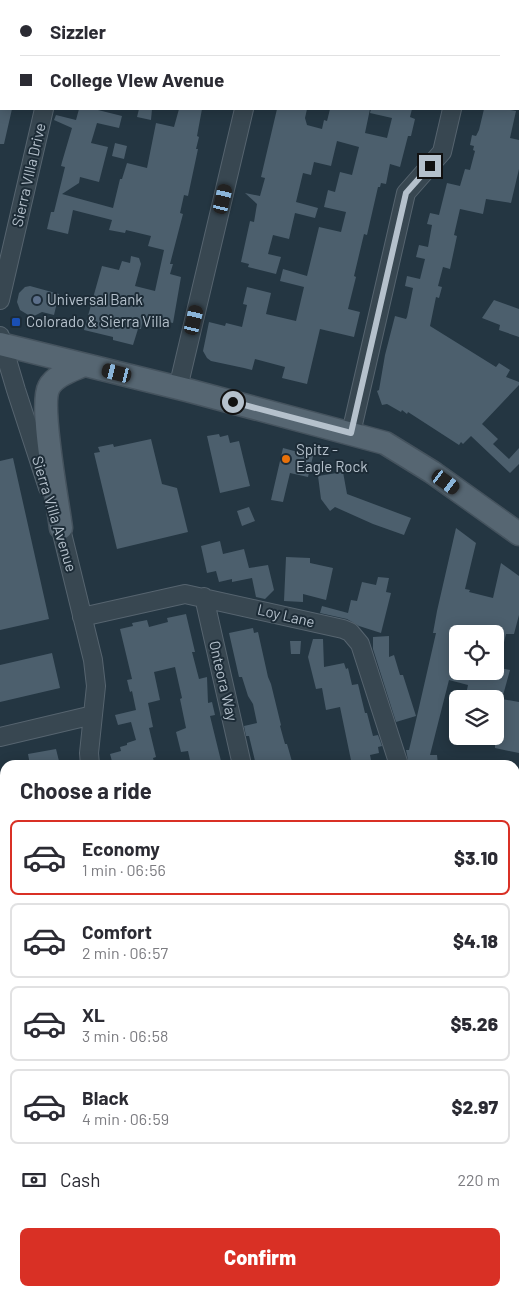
<!DOCTYPE html>
<html lang="en">
<head>
<meta charset="utf-8">
<style>
	body { margin:0; font-family:Barlow,sans-serif; background:#f7f7f7; color:#2b2b33; height:100vh; display:flex; flex-direction:column; font-size:19px; white-space:nowrap }
	* { box-sizing:border-box; margin:0 }
	p { font-size:16px; color:#7c7c81 }
	.icon { flex:none; width:28px; height:28px; fill:none; stroke:currentColor; stroke-width:2; stroke-linecap:round; stroke-linejoin:round }
	.map { position:relative; flex:1; overflow:hidden }
	.drawer { position:absolute; left:0px; top:760px; width:520px; height:536px; display:flex; flex-direction:column; background:#fff; border-radius:15px 15px 0 0; box-shadow:0 2px 12px #0003 }
	.drawer>* { flex:none }
	.top-card { position:absolute; left:0px; top:0px; width:520px; height:110px; box-shadow:0 2px 12px #0003; display:grid; align-content:center; height:110px; padding:0 20px; background:#fff }
	.buttons { position:absolute; left:449px; top:625px; display:grid; gap:10px }
	.buttons a { display:grid; place-items:center; width:55px; height:55px; border-radius:8px; background:#fff; box-shadow:0 2px 12px #0003; font-size:25px }
	.end { position:absolute; width:22px; height:22px; margin:-11px; border:6px solid #b5c1cc; background:#111; box-shadow:0 0 0 2px #111 }
	.from { border-radius:50% }
	.car { position:absolute; width:15px; height:30px; margin:-15px -8px; border-radius:6px; box-shadow:0 0 4px 1px #0007; background:linear-gradient(#222 24%,#8ab4d8 0 40%,#222 0 76%,#8ab4d8 0 86%,#222 0) }
	.top-card b { display:flex; align-items:center; gap:18px; height:48px; font-size:19px }
	.top-card b+b { border-top:1px solid #e1e1e2 }
	.top-card i { width:12px; height:12px; background:#2b2b33 }
	ul { padding:0; list-style:none }
	li { display:flex; align-items:center; gap:15px; height:75px; margin:0 10px 8px; padding:0 10px; border:2px solid #e1e1e2; border-radius:8px }
	li div { flex:1 }
	li b { display:block; font-size:19px }
	li em { font-style:normal; font-weight:800 }
	li.active { border-color:#d93025 }
	li>.icon { width:45px; height:45px; stroke-width:1.5 }
	h2 { padding:0 20px; font-size:22px; line-height:60px }
	.pay { display:flex; align-items:center; gap:12px; height:55px; padding:0 20px; font-size:19px }
	.pay p { margin-inline-start:auto }
	.action { display:flex; gap:10px; margin-top:auto; padding:10px 20px }
	.action a { flex:1; height:58px; border-radius:8px; background:#d93025; color:#fff; font-size:20px; font-weight:800; line-height:58px; text-align:center }
	.map>svg:first-child { display:block }
</style>
</head>
<body>
<div class="map">
<svg width="519" height="1296" viewBox="0 0 519 1296">
	<rect width="100%" height="100%" fill="#243642"/>
	<path fill="#4c5f6d" d="M0 109H12L4 144H0Z
		M79 109H98V110L122 116 119 128 97 123 91 143 108 147 99 182 80 177 79 183 62 194 113 208 120 179H122L127 163 147 168 156 123 174 127 179 109H202L197 136 199 137 196 149H198L188 196 184 195 180 213 183 214 170 264H173L170 274 181 277 173 323 154 319 153 321 143 319 141 329H138L133 345 113 340V337L84 330 102 266 119 270 122 261 130 263 131 256 139 258 141 264 135 286 155 291 164 250 148 246 151 236 126 230 125 233 109 230 112 220 73 210 68 234 47 229 51 212H54L65 167 61 166 62 162 72 128 54 120 56 115 76 120Z
		M139 109H152L151 120 137 117Z
		M277 109H307L305 118 307 125 322 129 324 120 327 121 330 109H370L365 133 387 138 392 118 370 113 371 109H412L410 117 415 119 411 136H408L400 167 390 164 386 184 381 183 380 187H378L367 235 364 234 354 276 356 277 348 309 360 312 354 337 320 329 307 384 282 378 285 367 255 359 252 370 244 368 211 361 207 358 203 351 209 322 225 326 226 323 242 327 247 305 243 304 247 287 271 293 266 314 296 321 304 287 280 281 283 269 307 276 319 227 341 232 346 212 324 207 328 190 335 192 340 172 352 175 359 147 337 141 331 166 314 162 311 175 303 173 296 202 318 208 315 218 295 213 289 239 273 235 268 254 281 257 276 274 248 267 249 264 241 262 250 221 254 222 257 204 245 193 260 196 265 178 261 177Z
		M484 109H506L516 111 510 138 519 140V169L511 203 486 199 483 214 460 209 454 235 457 236 450 269 443 267 438 286 442 287 439 298 436 297 430 326 496 367 499 363 510 370 506 377 519 382V385L482 424 498 439 493 444 509 459 519 448V464L510 473 471 436 463 444 461 442 459 445 408 412 407 414 402 410 401 412 387 404 382 405 377 391 379 390 385 355 395 316 406 319 407 317 413 288 405 286 407 276 420 279 425 259 416 257 419 245 428 247 432 225 427 224 430 213 439 215 447 183 460 186 465 169 470 170 475 151 473 150 474 146 470 145 472 135 476 136 479 130Z
		M115 143 127 146 124 159 112 156Z
		M30 286 59 294 54 315 42 312 34 316H30L20 310 17 302 19 293 25 287Z
		M494 300 519 309V337L499 330 500 325 482 318Z
		M219 434 220 437 228 435 230 443 239 441 250 486 220 493 207 436Z
		M151 439 162 484 177 488 188 532 117 549 94 453 100 452 98 447 113 444 114 447Z
		M283 448 313 456 308 477 290 473 283 502 271 500Z
		M13 458 49 619 0 630V461Z
		M343 472 347 494 411 518 404 535 373 524 335 507 330 511 321 499 318 476Z
		M249 507 255 521 242 526 237 511Z
		M456 528 476 543 465 589 470 590 469 592 493 598 501 563 519 576V615L514 634H506L499 663 495 662V634H458V671H495V667L510 670 502 699 519 702V753L495 748V699H465L468 685 449 680 430 755H437L438 765H409L406 750H409L417 716 436 633H433L437 611Z
		M220 541 223 554 244 549 249 568 268 565 274 590 265 599 256 597 252 578 232 582V579L219 582 216 571 207 573 201 546Z
		M286 557 310 558V563L333 568 326 600 303 594V602L284 601Z
		M378 577 389 578 386 592 391 593 381 633 359 626 347 619 320 613 322 606 348 613 351 600 357 601 362 582 376 585Z
		M186 614 195 652H192L199 679 207 677 208 703 212 702 215 715 210 716 222 765H191L188 751 181 752 176 732 186 728 180 699 182 698 175 667 154 672 160 700 148 703 153 727 149 728 156 757 153 758 155 765H113L110 754 121 751 120 747 127 745V743L136 740 131 722 118 725 115 715 136 710 132 691 130 692 127 680 132 679 120 629 133 626 132 623 147 620 149 627 168 622 167 618Z
		M253 628 254 633 258 632 268 677 271 684 281 725 280 726 285 744H287L293 765H256L249 736H246L244 726 257 723 253 704 248 696 242 677H239L229 633Z
		M389 636V657L394 655 400 675H403L416 716 396 722 373 649V637Z
		M313 639H323L324 667 344 663 346 669 348 668 352 685 358 684 365 713H367L373 736 378 735 382 746 378 747 379 753 370 755 372 765H352L340 707 326 710 322 688 316 689 308 657Z
		M290 641H301L300 654H291Z
		M52 653 60 688 0 702V665Z
		M56 749 60 765H30L28 754Z"/>
	<g fill="none" stroke-linecap="round" stroke-linejoin="round">
		<g stroke="#56646f" stroke-width="20">
			<path id="minor" d="M362 0 367 1
				M70 1V0
				M269 1V0
				M478 1 479 0
				M0 300 44 109
				M0 336 16 390 48 488
				M178 388 244 109
				M351 433 406 193 442 152 452 109
				M58 517 93 660 96 686 89 753 90 765
				M204 597 242 765
				M82 617 185 594 343 629 350 632 360 644 399 765
				M0 737 93 715
				M515 987 519 985
				M0 1021 5 1024
				M0 1140 3 1148 0 1190
				M515 1260 519 1259
				M84 1291 85 1296
				M460 1294 462 1291"/>
		</g>
		<g stroke="#45535e" stroke-width="25">
			<path id="major" d="M0 344 187 390 385 443 432 472 519 534
				M61 528C58 503 39 405 49 387 55 375 73 370 84 365"/>
		</g>
		<use href="#minor" stroke="#384751" stroke-width="18"/>
		<use href="#major" stroke="#566672" stroke-width="22"/>
	</g>
	<g fill="none" stroke-linecap="round" stroke-linejoin="round">
		<path stroke="#b5c1cc" stroke-width="6" d="M233 402 351 433 406 193 430 166"/>
	</g>
	<circle fill="#5c6f8a" stroke="#1d2c37" stroke-width="2" cx="37" cy="300" r="5"/>
	<rect fill="#1a4fb4" stroke="#1d2c37" stroke-width="2" x="11" y="317" width="10" height="10" rx="2.5"/>
	<circle fill="#e8710a" stroke="#1d2c37" stroke-width="2" cx="286" cy="459" r="5"/>
	<g text-anchor="middle" stroke-width="4" stroke-linejoin="round" paint-order="stroke">
		<g font-size="15" fill="#b5c1cc" stroke="#1d2c37">
			<text transform="translate(29 175) rotate(-77)" y="5">Sierra VIlla Drive</text>
			<text transform="translate(54 514) rotate(73)" y="5">Sierra Villa Avenue</text>
			<text transform="translate(286 616) rotate(13)" y="5">Loy Lane</text>
			<text transform="translate(223 681) rotate(77)" y="5">Onteora Way</text>
		</g>
		<g font-size="15" fill="#b5c1cc" stroke="#1d2c37" text-anchor="start">
			<text x="47" y="305">Universal Bank</text>
			<text x="26" y="327">Colorado &amp; Sierra Villa</text>
			<text x="296" y="455">Spitz -<tspan x="296" dy="17">Eagle Rock</tspan></text>
		</g>
	</g>
</svg>
<div class="buttons">
<a><svg class="icon" aria-label="locate" viewBox="0 0 24 24"><circle cx="12" cy="12" r="6"/><path d="M12 2v4M12 18v4M2 12h4M18 12h4"/></svg></a>
<a><svg class="icon" aria-label="layers" viewBox="0 0 24 24"><path d="M12 4l9 5-9 5-9-5zM3 14l9 5 9-5"/></svg></a>
</div>
<i class="end from" style="left:233px;top:402px"></i>
<i class="end" style="left:430px;top:166px"></i>
<i class="car" style="left:223px;top:199px;rotate:13deg"></i>
<i class="car" style="left:194px;top:320px;rotate:13deg"></i>
<i class="car" style="left:117px;top:373px;rotate:284deg"></i>
<i class="car" style="left:446px;top:482px;rotate:126deg"></i>
<div class="top-card">
<b><i class="from"></i>Sizzler</b>
<b><i></i>College VIew Avenue</b>
</div>
<section class="drawer">
<h2>Choose a ride</h2>
<ul>
<li class="active"><svg class="icon" aria-label="car" viewBox="0 0 24 24"><path d="M5 17H2v-5l4-1 3-4h7l3 4 3 1v5h-3M9 17h6M6 11h13"/><circle cx="7" cy="17" r="2"/><circle cx="17" cy="17" r="2"/></svg><div><b>Economy</b><p>1 min · 06:56</p></div><em>$3.10</em></li>
<li><svg class="icon" aria-label="car" viewBox="0 0 24 24"><path d="M5 17H2v-5l4-1 3-4h7l3 4 3 1v5h-3M9 17h6M6 11h13"/><circle cx="7" cy="17" r="2"/><circle cx="17" cy="17" r="2"/></svg><div><b>Comfort</b><p>2 min · 06:57</p></div><em>$4.18</em></li>
<li><svg class="icon" aria-label="car" viewBox="0 0 24 24"><path d="M5 17H2v-5l4-1 3-4h7l3 4 3 1v5h-3M9 17h6M6 11h13"/><circle cx="7" cy="17" r="2"/><circle cx="17" cy="17" r="2"/></svg><div><b>XL</b><p>3 min · 06:58</p></div><em>$5.26</em></li>
<li><svg class="icon" aria-label="car" viewBox="0 0 24 24"><path d="M5 17H2v-5l4-1 3-4h7l3 4 3 1v5h-3M9 17h6M6 11h13"/><circle cx="7" cy="17" r="2"/><circle cx="17" cy="17" r="2"/></svg><div><b>Black</b><p>4 min · 06:59</p></div><em>$2.97</em></li>
</ul>
<div class="pay"><svg class="icon" aria-label="cash" viewBox="0 0 24 24"><path d="M3 7h18v10H3z"/><circle cx="12" cy="12" r="2"/></svg>Cash<p>220 m</p></div>
<div class="action"><a>Confirm</a></div>
</section>
</div>
</body>
</html>
